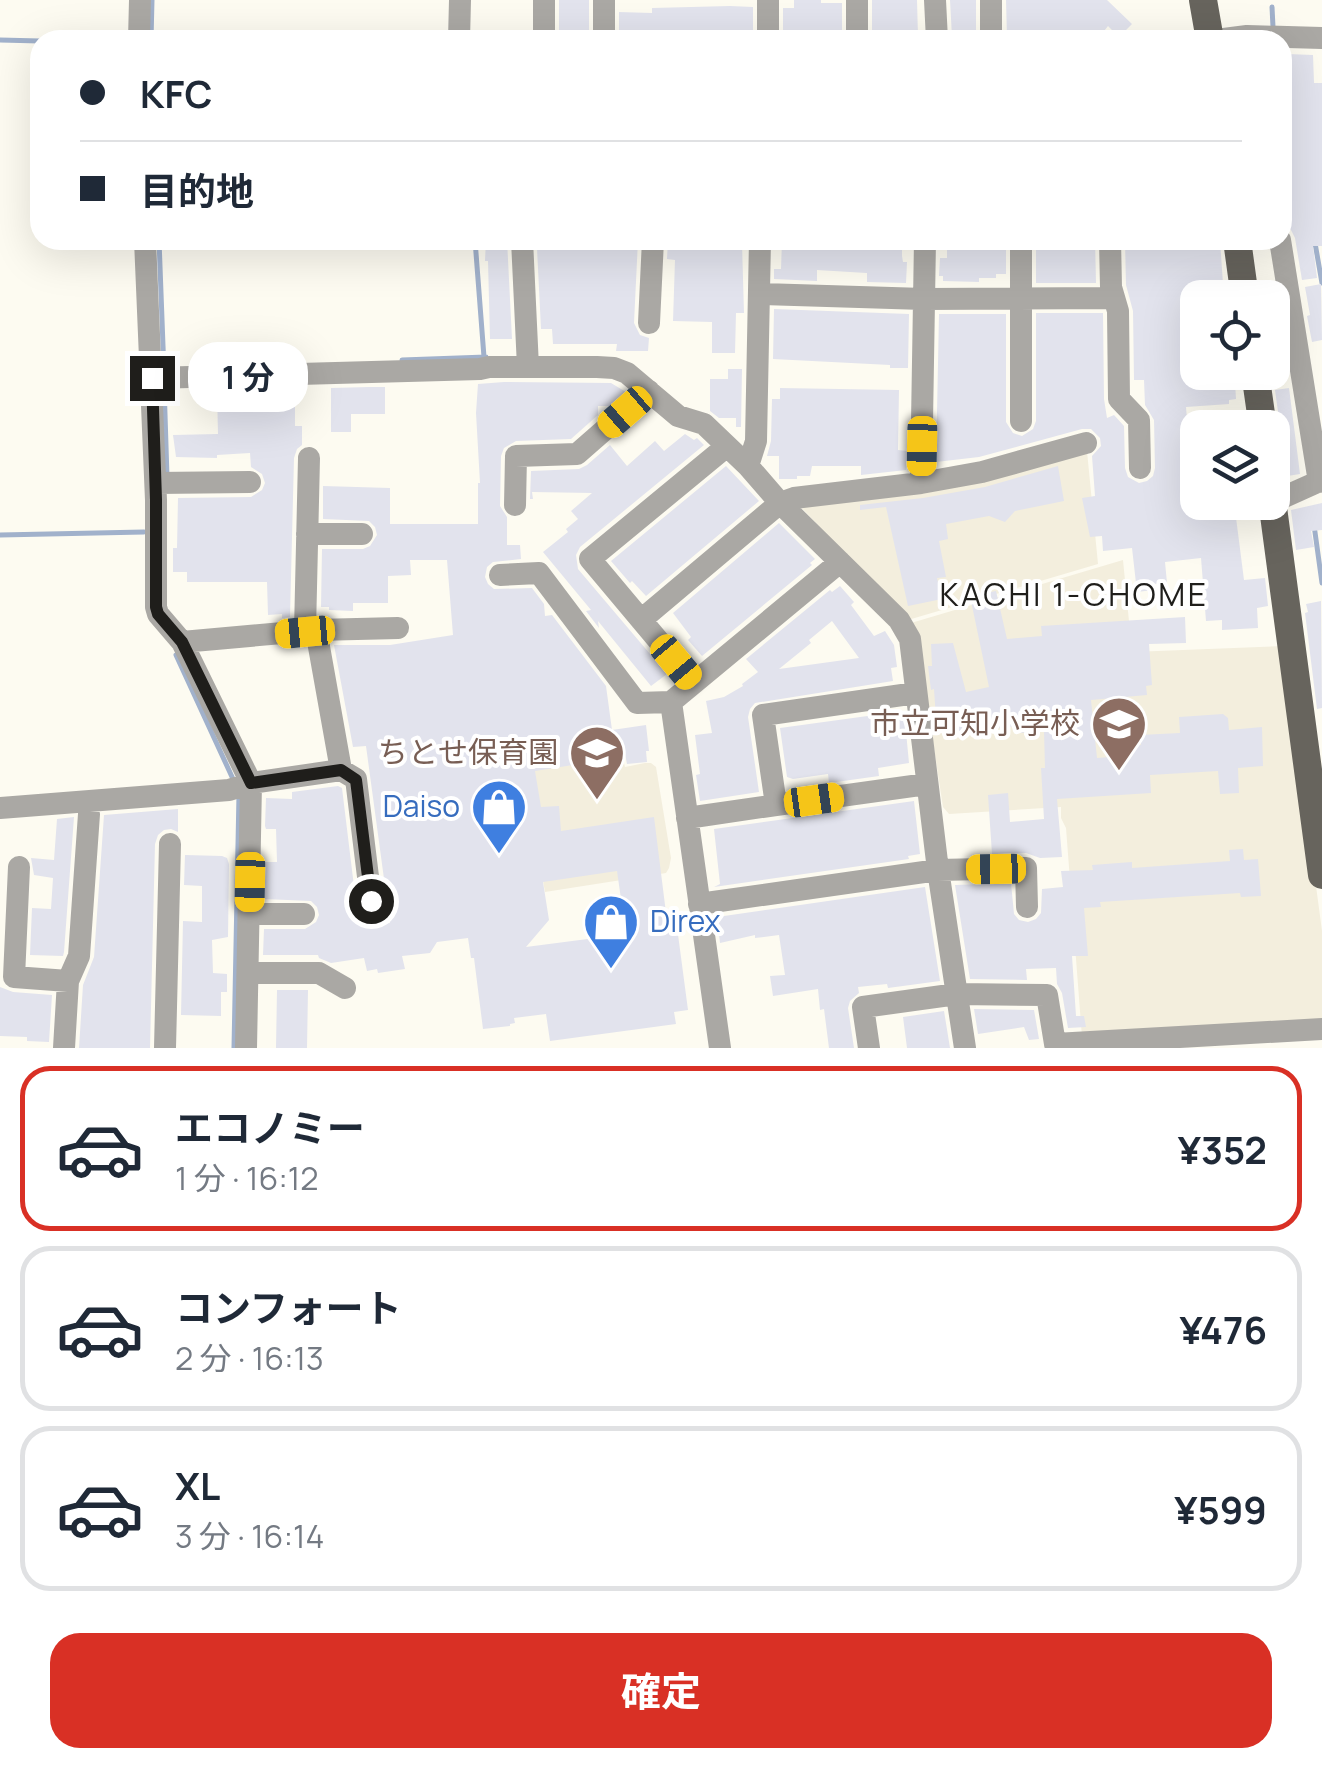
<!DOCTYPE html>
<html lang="ja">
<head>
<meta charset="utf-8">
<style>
	body { margin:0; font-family:Manrope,"Noto Sans JP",sans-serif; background:#f2f2f3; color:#1f2937; height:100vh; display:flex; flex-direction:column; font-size:38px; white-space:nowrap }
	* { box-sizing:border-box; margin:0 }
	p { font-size:32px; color:#747a83 }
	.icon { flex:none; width:55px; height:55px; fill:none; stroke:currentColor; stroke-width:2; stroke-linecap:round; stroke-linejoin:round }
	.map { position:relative; height:1048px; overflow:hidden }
	.sheet { display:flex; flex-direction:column; background:#fff; flex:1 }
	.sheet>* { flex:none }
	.guide { position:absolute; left:30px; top:30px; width:1262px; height:220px; border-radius:30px; box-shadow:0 10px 40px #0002; display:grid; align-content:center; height:220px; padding:0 50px; background:#fff }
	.buttons { position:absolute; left:1180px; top:280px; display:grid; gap:20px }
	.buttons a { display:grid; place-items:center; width:110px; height:110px; border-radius:20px; background:#fff; box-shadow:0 10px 40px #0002; font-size:50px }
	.end { position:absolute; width:45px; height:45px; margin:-22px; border:12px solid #1f1e1b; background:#fff; box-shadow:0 0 0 5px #fff }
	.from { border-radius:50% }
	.bubble { position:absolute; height:70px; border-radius:30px; background:#fff; box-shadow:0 10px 40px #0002; font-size:32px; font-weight:700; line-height:70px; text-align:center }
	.car { position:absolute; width:30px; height:60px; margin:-30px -15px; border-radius:12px; box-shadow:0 0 8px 2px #0007; background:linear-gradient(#f5c518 24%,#345 0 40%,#f5c518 0 76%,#345 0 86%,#f5c518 0) }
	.guide b { display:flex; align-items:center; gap:35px; height:95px; font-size:38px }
	.guide b+b { border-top:2px solid #e0e1e3 }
	.guide i { width:25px; height:25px; background:#1f2937 }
	ul { padding:18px 0 0; list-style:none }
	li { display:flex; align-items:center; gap:30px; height:165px; margin:0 20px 15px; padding:0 30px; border:5px solid #e0e1e3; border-radius:30px }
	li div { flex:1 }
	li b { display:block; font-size:38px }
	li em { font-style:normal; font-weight:700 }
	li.on { border-color:#d93025 }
	li>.icon { width:90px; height:90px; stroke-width:1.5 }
	.action { display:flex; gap:20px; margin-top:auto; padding:20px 50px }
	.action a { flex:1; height:115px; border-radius:30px; background:#d93025; color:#fff; font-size:40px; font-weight:700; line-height:115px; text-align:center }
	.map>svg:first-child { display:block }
</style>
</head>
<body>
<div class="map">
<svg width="1322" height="1048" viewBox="0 0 1322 1048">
	<rect width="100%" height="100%" fill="#fdfbf1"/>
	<path fill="#f3eedd" d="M1087 451 1098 564 908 620 799 505Z
		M1123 560 1132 652 1284 646 1322 931V1023L1082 1037 1066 828 1061 818V807L949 814 943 807 916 631 911 623Z
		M623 759 625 767 645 763H651L656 767 671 858 669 868 666 873 545 892 535 834 528 770Z"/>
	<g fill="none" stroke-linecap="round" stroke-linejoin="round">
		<path stroke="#a1b1cb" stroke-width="5" d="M1272 7 1273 27
			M0 40 40 41
			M151 40 152 0
			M1282 73 1287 95
			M159 240 164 372
			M475 240 484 357
			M1315 243 1322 283
			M402 360 486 357
			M164 383 167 477
			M1314 525 1322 583
			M0 535 144 532
			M176 655 233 779
			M234 1048 239 794"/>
	</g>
	<path fill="#e2e3ed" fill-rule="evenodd" d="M559 0H589V37L559 40Z
		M794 0H821V3H842V39L783 40V8H794Z
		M872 0H917L918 37H914V40H893V37H889V31L872 33Z
		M950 0H976V32L969 33V36L952 37Z
		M1006 0H1107L1132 24 1119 37 1108 26 1097 40H1019V37H1007Z
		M730 6 753 7V32L716 33V36H675V39L649 40H632V34H619V12L652 13V8Z
		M1287 54 1313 55 1314 83H1322V246H1313L1317 278 1302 280 1295 238 1291 230 1285 226 1282 213V100L1286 99Z
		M486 240H507L512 339H490L488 261H485Z
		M548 240H638L634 323 640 335 649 338 648 351H616L617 344H553L552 329H541L537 248 548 247Z
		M668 240H722V243L742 244 744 313H736L735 353H712V322L673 321 675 260 667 259Z
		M782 240H818L819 247 869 249 870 240H902V256L903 262H907L906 283 867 282V273L817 270V281L774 279V269H781Z
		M947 240H1006V274H996V278H979V282L943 281V276H939L940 258H947Z
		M1036 240H1095L1096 283H1036Z
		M1125 240H1220L1223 284 1218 285 1219 298H1198V372H1221V383H1235L1236 399 1229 400V404L1186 407 1193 496H1198V502H1234L1244 580 1265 578 1268 606 1257 608 1258 628 1222 630V620L1206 621 1201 558 1165 562 1167 583 1152 584 1153 590 1137 592 1132 548 1103 551 1102 536 1090 537 1082 498 1095 496 1092 456 1101 446 1100 438 1091 429H1082L979 457 936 462 939 314H1006V422L1013 433 1022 436 1033 429 1036 421V313H1103L1104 399 1107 418 1114 415 1124 426 1125 468 1128 477 1139 483 1147 481 1153 476 1155 468 1154 420 1145 405 1144 380H1134L1133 311 1126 285Z
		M1321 284 1322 340 1312 342 1307 316 1310 315 1305 287Z
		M774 309 909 314 908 368H890V365L773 359Z
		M728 369H742L741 427H736V418H719L710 411V379H728Z
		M504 382 611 383 626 392 609 406H598V415L571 439 516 441 504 448 501 456 500 506 507 517V545H520L521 559 493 562 487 567 485 577 488 584 494 589 532 588 544 604 545 616 552 615 606 686 612 730 646 725 649 751H646L647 762 627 764 625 754 591 759 592 762 535 771 541 807 559 806 561 831 654 817 668 929 677 927 688 1010 674 1012 676 1024 550 1041 546 1014 514 1018 515 1023 510 1024V1026L483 1029 474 958H471L468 938 437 942 430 953 402 956 405 969 378 973 377 969 367 971 364 958 331 963 319 958 318 955H263L264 929H305L316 922 319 915 317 907 311 901 264 899 265 862H277L276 829H266L265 826 266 798 292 799V792L338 786 342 788 356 903 360 911 362 926 390 923 366 746 353 747 334 645H390L453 635 447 560H410L411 575 388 576V603H353V611L329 610V607H321L322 549H363L370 546 377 535 375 527 369 521 323 519V486L390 488V524H478V483H480L476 413 478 384ZM617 871 626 934 526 947 549 920 543 882Z
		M369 387H385V414H351V432H331V388Z
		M780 388 899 390 898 450 907 451 906 470 861 475V466H812L810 476H797V479H779V456H767L771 441 772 399H780Z
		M1289 388 1300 474 1281 477 1275 440 1279 434 1280 426 1275 390Z
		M295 389V426H302V445L297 449 294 458 290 617 282 618V614L268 615 267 582H187V572H173V548H177L178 498 251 497 262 490 265 483 262 474 251 467 250 453 217 455V458L176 457 173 435 218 434 217 391Z
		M685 434 694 440 697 438 704 445 580 547 576 555 578 569 667 674 651 686 598 621 599 628 586 611 591 610 543 552 568 532 566 529 578 519 571 511 592 493 532 492 533 499H530L531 471 579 469 587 465 610 445 627 466 655 441 664 451Z
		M726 466 759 501 646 596 632 581 630 583 611 561Z
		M1058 466 1064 501 1015 511 1005 522 989 516 946 524 948 539 939 541 946 577 937 578 942 599 908 606 886 507 860 510V505L923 498 985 487Z
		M1322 503V530L1311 531 1314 547 1296 550 1291 510Z
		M779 523 815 559 810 563 812 565 702 656 688 640 691 637 673 613Z
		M840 586 854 602 851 605 874 636 885 631 894 645 897 667 891 668 893 681 755 703 750 709 748 717 759 792 700 801 696 775 700 774 695 735 712 733 706 701 724 697 743 686 742 684 758 672 746 659 830 590 832 592ZM832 621 859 658 779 669 811 643 809 640Z
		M996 591 1007 639 1042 636 1041 626 1185 617 1186 643 1149 644 1152 685 1146 686 1147 695 1091 700 1097 758 1124 756V746L1141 745 1140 735 1180 733 1179 717 1223 714 1228 718 1229 730 1262 727 1263 766 1238 768 1239 793 1220 794 1218 771 1150 775 1151 793 1057 799 1062 857 1040 858 1026 853 992 854 988 795 1008 793 1010 822 1044 819 1041 768H1045L1044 731 1020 733V726L937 733 934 689 931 690 928 666H932L931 644 953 643 966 692 989 687 970 596Z
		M1321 601 1322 708 1317 709 1305 613 1308 612 1306 604Z
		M904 711 909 763 878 768 879 776 829 783 828 774 793 779 787 777 780 728Z
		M914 801 920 854 908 856 909 859 714 887 720 884 714 829Z
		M178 809V832L171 829 164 830 158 835 155 844 150 1048H79L83 985 94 957 104 815Z
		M74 817 64 952 63 956 30 955 32 908 51 909 53 878 34 875 31 858 54 860 57 819Z
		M1243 849 1244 860 1258 859 1261 896 1241 897 1240 893 1100 902 1101 907 1084 908 1088 956H1072L1076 1016H1084L1086 1027 1068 1028 1062 993 1057 984 1056 968 1026 969 1027 980 970 979 955 885 1011 883 1014 914 1019 920 1028 922 1036 919 1041 913 1042 889 1063 887 1061 871 1093 870 1092 865 1132 862V868L1230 861 1229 850Z
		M185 855 222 856 227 858 229 864 228 937 212 940 213 973 227 974V992H221V1016L181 1015 183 921 202 922V886L184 885Z
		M925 887 940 981 888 988 887 984 858 987 859 993 850 1001 848 1008 854 1048H829L824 1009 820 1010 818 989 773 996 770 976 785 975 779 935 755 938V935L720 943 717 917Z
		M0 987 13 992 52 995 49 1042 27 1041V1037L0 1036Z
		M277 990H308L307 1048H276Z
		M974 1009 1034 1010 1039 1039 1029 1040 1024 1027 978 1034Z
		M944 1011 950 1048H907L903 1017Z"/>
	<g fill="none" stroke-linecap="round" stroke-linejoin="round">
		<path stroke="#aaa8a4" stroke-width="22" d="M768 0V40
			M857 0V40
			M935 0 937 40
			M139 40 140 0
			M459 40 460 0
			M544 40V0
			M604 40V0
			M991 40V0
			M1216 40 1247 36 1322 38
			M145 240 156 500V607L158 614 182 642 251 783 246 1048
			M522 240 528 367
			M1110 240 1111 287 1118 311 1119 399 1139 420 1140 468
			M1280 240 1319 482
			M759 294 924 299 1114 298
			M649 323 653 240
			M152 378 480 369 489 367H597L614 368 627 373 678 416 704 424 748 466 780 503 899 620 910 639 938 870 965 1048
			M1021 421V240
			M748 466 756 441 760 240
			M156 483 250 482
			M921 483 925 240
			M1273 502 1322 480
			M515 505 516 456 577 454 649 391
			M307 534H362
			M500 575 539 573 637 703 671 702
			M641 620 780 503 794 498 921 483 982 472 1086 443
			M316 630 398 628
			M305 631 309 458
			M182 642 316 630 341 770 356 779 371 901
			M694 683 590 559 727 446
			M776 805 927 784
			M0 808 229 790 251 783 341 770
			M687 818 776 805 763 715 916 693
			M19 867 14 977 68 981
			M699 904 938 870 1026 868 1027 907
			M249 914H304
			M248 973H319L345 988
			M64 1048 68 981 79 956 89 814
			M165 1048 170 844
			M720 1048 671 702 840 562
			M869 1048 863 1007 957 994 1047 995 1055 1044 1322 1029"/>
		<path stroke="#67645d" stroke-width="28" d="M1203 0 1210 40
			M1237 240 1245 298
			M1255 372 1263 428
			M1272 500 1322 875"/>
	</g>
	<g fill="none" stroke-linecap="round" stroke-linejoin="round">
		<path stroke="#1f1e1b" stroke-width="12" d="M152 378 156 500V607L158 614 182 642 251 783 341 770 356 780 371 901"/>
	</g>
	<defs>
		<g id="school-pin" transform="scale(2.875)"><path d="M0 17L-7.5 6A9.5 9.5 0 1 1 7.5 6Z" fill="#8d6e63" stroke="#fff"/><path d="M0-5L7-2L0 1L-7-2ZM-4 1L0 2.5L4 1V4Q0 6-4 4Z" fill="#fff"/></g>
		<g id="shop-pin" transform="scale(2.875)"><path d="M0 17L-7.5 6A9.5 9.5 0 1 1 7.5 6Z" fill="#3f7fe0" stroke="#fff"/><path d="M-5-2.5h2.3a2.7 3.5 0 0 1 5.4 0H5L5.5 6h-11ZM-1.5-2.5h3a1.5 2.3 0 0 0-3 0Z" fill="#fff"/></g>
	</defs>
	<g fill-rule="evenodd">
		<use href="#school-pin" x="1119" y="724"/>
		<use href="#school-pin" x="597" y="753"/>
		<use href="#shop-pin" x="499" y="807"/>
		<use href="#shop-pin" x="611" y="922"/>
	</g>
	<g text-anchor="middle" stroke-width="8" stroke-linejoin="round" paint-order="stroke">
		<g font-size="30" fill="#785e54" stroke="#fff" text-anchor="end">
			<text x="1080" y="734">市立可知小学校</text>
			<text x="558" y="763">ちとせ保育園</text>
		</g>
		<g font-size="30" fill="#366cbe" stroke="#fff" text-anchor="end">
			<text x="460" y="817">Daiso</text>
			<text x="650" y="932" text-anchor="start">Direx</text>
		</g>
		<g font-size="32" letter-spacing="2.5" fill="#1f1e1b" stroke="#fff">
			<text x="1074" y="606">KACHI 1-CHOME</text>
		</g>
	</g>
</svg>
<div class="buttons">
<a><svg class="icon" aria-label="locate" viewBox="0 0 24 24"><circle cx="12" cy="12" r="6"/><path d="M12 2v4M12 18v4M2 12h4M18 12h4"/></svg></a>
<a><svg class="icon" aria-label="layers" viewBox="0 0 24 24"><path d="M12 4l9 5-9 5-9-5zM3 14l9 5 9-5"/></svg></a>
</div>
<i class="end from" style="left:371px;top:901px"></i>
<i class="end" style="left:152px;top:378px"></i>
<div class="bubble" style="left:188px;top:342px;width:120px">1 分</div>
<i class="car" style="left:625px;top:412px;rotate:229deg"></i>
<i class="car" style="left:922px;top:446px;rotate:181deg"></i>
<i class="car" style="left:305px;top:632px;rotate:265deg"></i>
<i class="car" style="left:676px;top:662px;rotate:140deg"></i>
<i class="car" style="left:814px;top:800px;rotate:82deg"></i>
<i class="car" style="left:996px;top:869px;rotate:269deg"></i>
<i class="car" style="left:250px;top:882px;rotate:181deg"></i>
<div class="guide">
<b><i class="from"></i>KFC</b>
<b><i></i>目的地</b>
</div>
</div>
<section class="sheet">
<ul>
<li class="on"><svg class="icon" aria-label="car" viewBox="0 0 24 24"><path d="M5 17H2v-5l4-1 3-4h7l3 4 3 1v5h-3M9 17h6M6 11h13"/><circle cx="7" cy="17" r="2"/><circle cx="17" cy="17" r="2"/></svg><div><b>エコノミー</b><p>1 分 · 16:12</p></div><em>¥352</em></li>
<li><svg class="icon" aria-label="car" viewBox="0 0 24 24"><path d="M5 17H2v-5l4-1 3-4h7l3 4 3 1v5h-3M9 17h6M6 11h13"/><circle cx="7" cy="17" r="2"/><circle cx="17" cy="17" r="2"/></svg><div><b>コンフォート</b><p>2 分 · 16:13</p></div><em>¥476</em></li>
<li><svg class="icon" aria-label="car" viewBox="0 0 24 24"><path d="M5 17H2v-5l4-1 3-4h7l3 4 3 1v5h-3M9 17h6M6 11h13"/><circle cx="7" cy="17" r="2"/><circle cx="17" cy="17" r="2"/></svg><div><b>XL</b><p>3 分 · 16:14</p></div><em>¥599</em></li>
</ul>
<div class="action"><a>確定</a></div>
</section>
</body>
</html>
